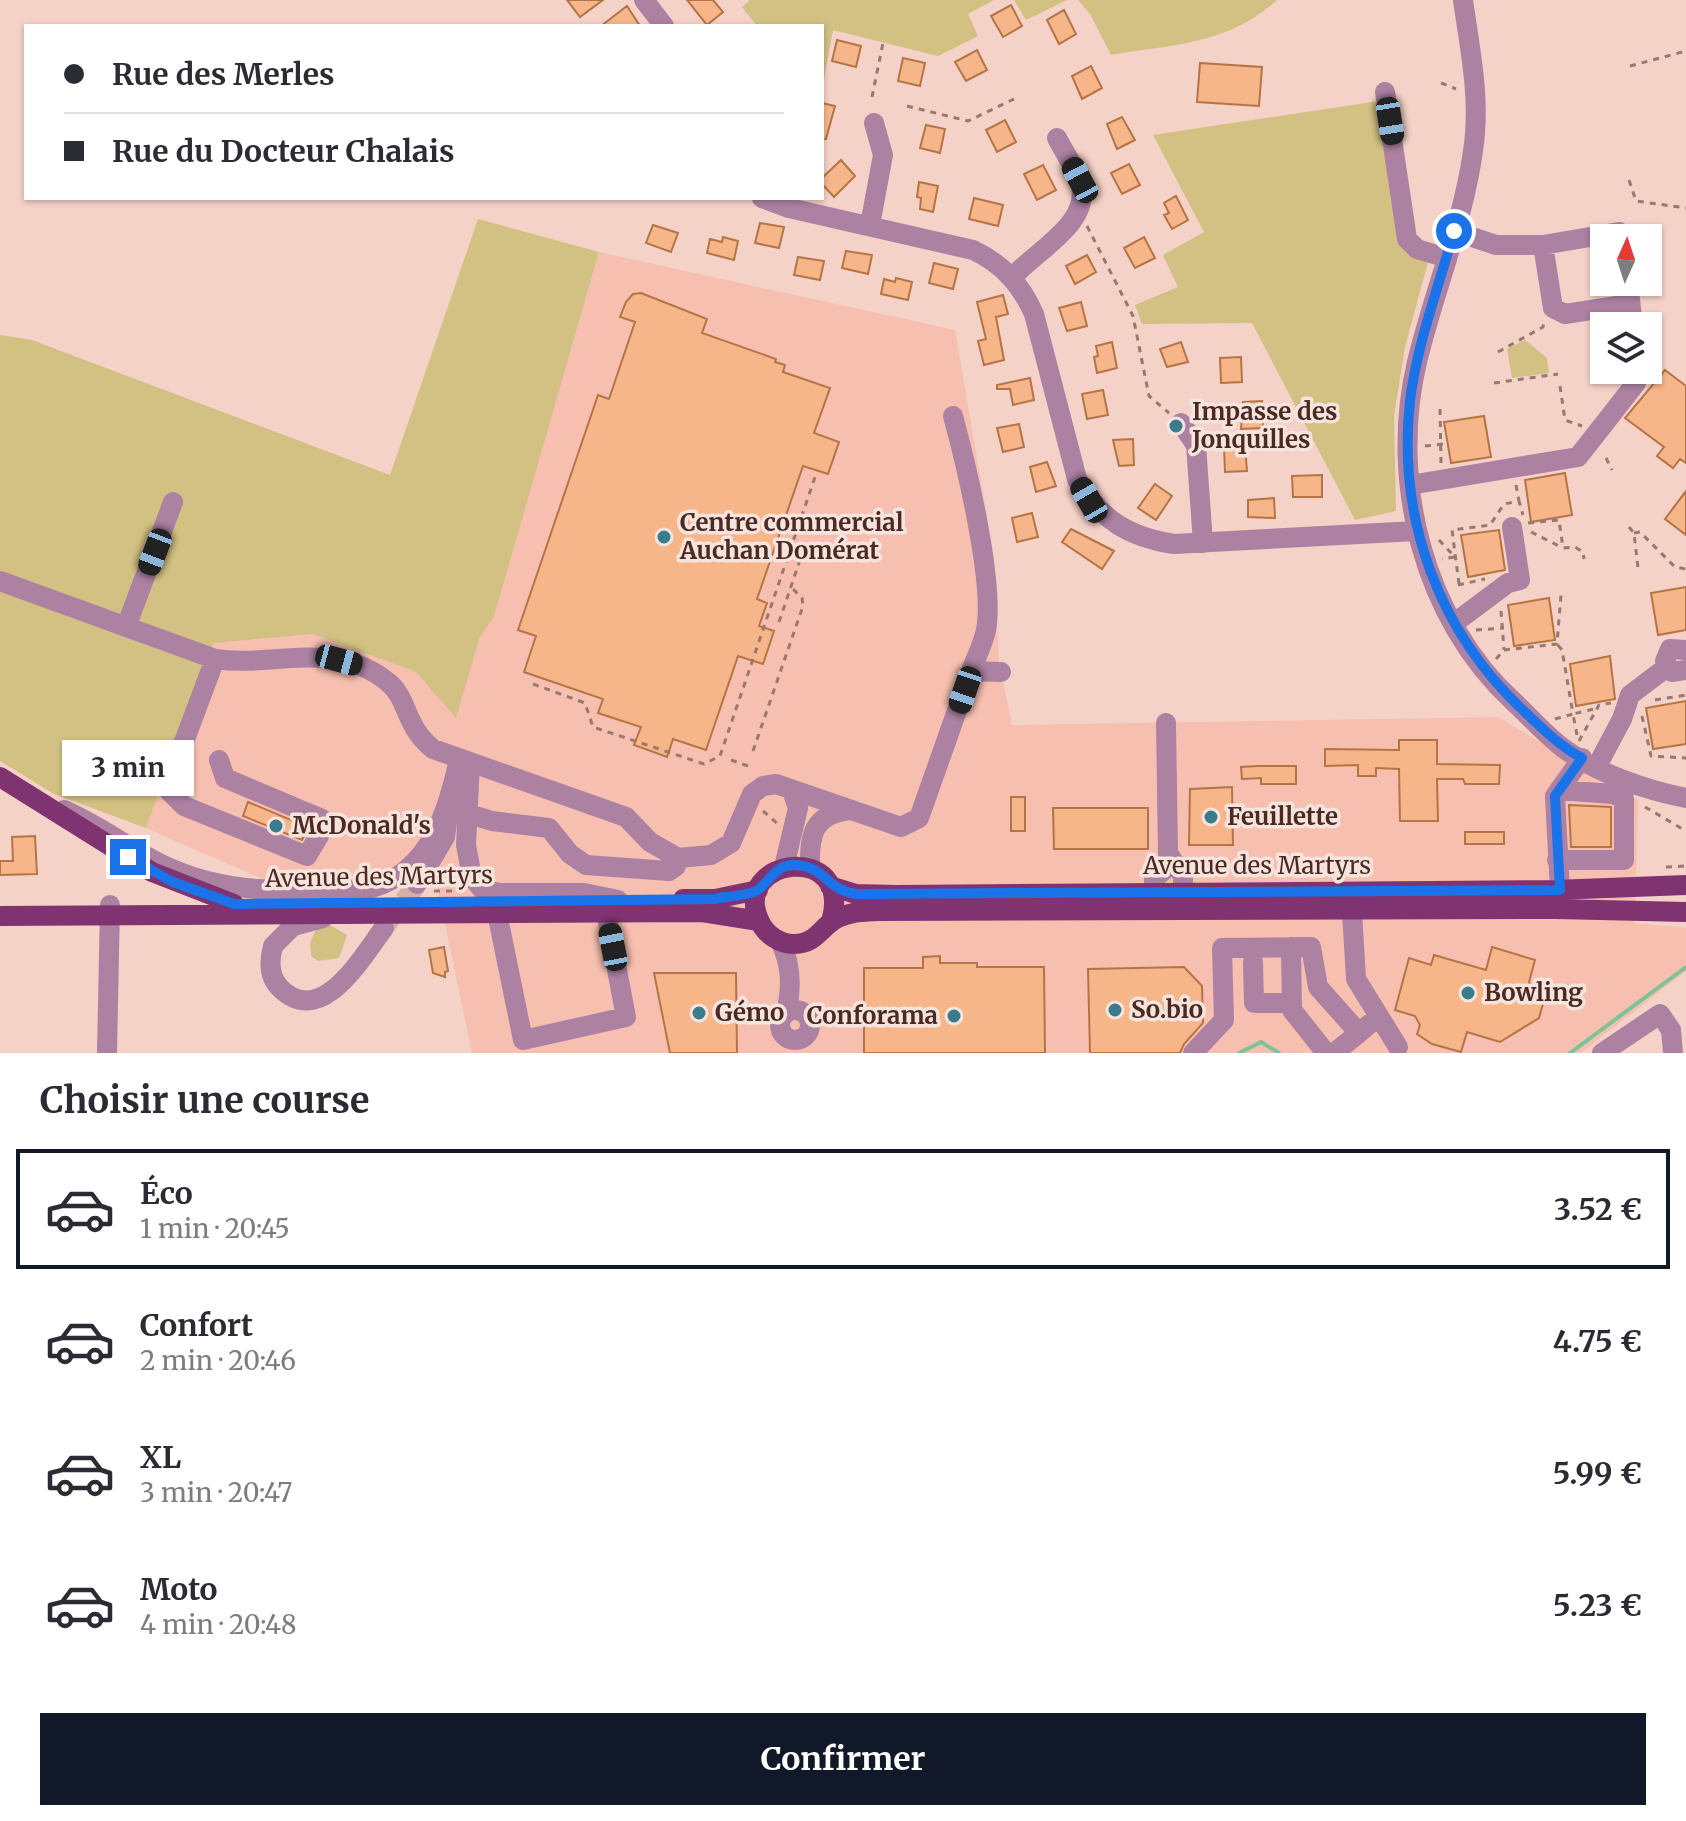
<!DOCTYPE html>
<html lang="fr">
<head>
<meta charset="utf-8">
<style>
	body { margin:0; font-family:Merriweather,serif; background:#f2f2f3; color:#2b2b33; height:100vh; display:flex; flex-direction:column; font-size:30px; white-space:nowrap }
	* { box-sizing:border-box; margin:0 }
	p { font-size:26px; color:#7c7c81 }
	.icon { flex:none; width:44px; height:44px; fill:none; stroke:currentColor; stroke-width:2; stroke-linecap:round; stroke-linejoin:round }
	.map { position:relative; height:1053px; overflow:hidden }
	.panel { display:flex; flex-direction:column; background:#fff; flex:1 }
	.panel>* { flex:none }
	.guide { position:absolute; left:24px; top:24px; width:800px; height:176px; border-radius:0px; box-shadow:0 2px 6px #0004; display:grid; align-content:center; height:176px; padding:0 40px; background:#fff }
	.needle { width:52px; rotate:3deg }
	.buttons { position:absolute; left:1590px; top:224px; display:grid; gap:16px }
	.buttons a { display:grid; place-items:center; width:72px; height:72px; border-radius:0px; background:#fff; box-shadow:0 2px 6px #0004; font-size:40px }
	.end { position:absolute; width:36px; height:36px; margin:-18px; border:10px solid #1a73e8; background:#fff; box-shadow:0 0 0 4px #fff }
	.from { border-radius:50% }
	.bubble { position:absolute; height:56px; border-radius:0px; background:#fff; box-shadow:0 2px 6px #0004; font-size:26px; font-weight:700; line-height:56px; text-align:center }
	.car { position:absolute; width:24px; height:48px; margin:-24px -12px; border-radius:10px; box-shadow:0 0 6px 2px #0007; background:linear-gradient(#222 24%,#8ab4d8 0 40%,#222 0 76%,#8ab4d8 0 86%,#222 0) }
	.guide b { display:flex; align-items:center; gap:28px; height:76px; font-size:30px }
	.guide b+b { border-top:2px solid #e1e1e2 }
	.guide i { width:20px; height:20px; background:#2b2b33 }
	ul { padding:0; list-style:none }
	li { display:flex; align-items:center; gap:24px; height:120px; margin:0 16px 12px; padding:0 24px; border:4px solid transparent; border-radius:0px }
	li div { flex:1 }
	li b { display:block; font-size:30px }
	li em { font-style:normal; font-weight:700 }
	li.active { border-color:#111827 }
	li>.icon { width:72px; height:72px; stroke-width:1.5 }
	h2 { padding:0 40px; font-size:36px; line-height:96px }
	.button { display:flex; gap:16px; margin-top:auto; padding:16px 40px }
	.button a { flex:1; height:92px; border-radius:0px; background:#111827; color:#fff; font-size:32px; font-weight:700; line-height:92px; text-align:center }
	.map>svg:first-child { display:block }
</style>
</head>
<body>
<div class="map">
<svg width="1686" height="1053" viewBox="0 0 1686 1053">
	<rect width="100%" height="100%" fill="#f5d2c8"/>
	<path fill="#f7bfb0" d="M599 252 955 330 994 557 999 661 1012 725 1498 717 1638 800 1635 923 1686 928V971L1581 1053H472L437 886 267 881 146 828 212 643 313 634 416 672 456 717 480 637 494 617Z"/>
	<path fill="#d2c183" d="M750 0H994L968 14 978 36 938 56 833 30 822 90V26H757L742 7Z
		M1014 0H1067L1026 20Z
		M1078 0H1277C1227 45 1175 44 1111 55L1090 14Z
		M1379 101 1399 239 1428 262 1405 347 1394 416 1396 511 1355 520 1252 323 1142 324 1135 305 1178 287 1163 255 1204 232 1153 135Z
		M478 219 599 252 494 617 480 637 456 718 416 672 313 634 213 643 146 828 54 794 0 761V335L32 340 390 475Z
		M1525 340 1547 358 1549 373 1512 378 1507 349Z
		M330 925 347 935 339 958 318 961 311 956 310 943 315 931Z"/>
	<g fill="none" stroke-linecap="round" stroke-linejoin="round">
		<path stroke="#7ec397" stroke-width="4" d="M1239 1053 1261 1042 1279 1053
			M1570 1053 1686 967"/>
	</g>
	<path fill="#f6b68a" stroke="#b57445" stroke-width="2" d="M567 0H603L580 17Z
		M687 0H713L723 12 707 25Z
		M1011 5 1022 26 1003 37 991 16Z
		M627 6 640 26H601Z
		M1064 10 1076 34 1059 44 1047 20Z
		M837 40 861 46 856 67 832 61Z
		M977 50 987 70 966 81 955 62Z
		M903 58 925 63 920 86 898 81Z
		M1200 63 1262 67 1259 106 1197 102Z
		M1091 66 1102 88 1082 99 1072 76Z
		M822 103 835 106 826 139H822Z
		M1122 117 1135 140 1117 149 1107 124Z
		M1005 120 1016 142 997 152 986 130Z
		M926 125 945 129 940 153 920 148Z
		M841 160 855 176 834 197 822 184V178Z
		M1129 164 1140 185 1122 194 1111 173Z
		M1043 165 1056 190 1037 200 1024 174Z
		M919 182 938 186 933 212 920 209 921 198 917 197Z
		M1176 196 1188 220 1172 229 1164 215 1169 213 1164 203Z
		M974 198 1003 205 998 226 969 219Z
		M760 223 784 227 779 248 755 243Z
		M653 225 678 233 671 252 646 243Z
		M723 237 738 241 734 260 707 253 710 239 722 242Z
		M1144 237 1155 258 1135 268 1124 248Z
		M846 251 872 255 868 274 842 268Z
		M1087 255 1096 272 1075 284 1066 266Z
		M798 257 824 261 820 280 794 275Z
		M934 263 958 269 953 289 929 283Z
		M896 278 912 282 908 300 881 294 884 279 895 282Z
		M641 293 707 319 702 333 776 359 775 362 785 365 783 372 830 388 814 433 839 442 828 474 803 466 757 599 767 603 759 626 774 631 763 664 738 656 706 750 673 739 667 757 634 745 641 727 598 713 603 699 524 672 536 636 518 630 598 395 609 399 635 322 620 317 626 302 633 294Z
		M1003 295 1008 314 996 317 1004 360 984 365 978 341 986 339 977 302Z
		M1081 302 1087 326 1067 331 1059 308Z
		M1112 342 1117 368 1097 373 1094 357 1098 356 1096 346Z
		M1181 342 1188 362 1167 367 1160 349Z
		M1241 357 1242 382 1221 383 1220 358Z
		M1665 370 1686 386V463L1680 459 1673 468 1657 456 1664 447 1625 418Z
		M1030 378 1034 400 1013 405 1010 389H997V385Z
		M1103 390 1108 415 1087 419 1082 394Z
		M1262 401 1263 428 1241 429 1243 402Z
		M1484 416 1491 457 1451 463 1444 422Z
		M1019 424 1024 447 1003 452 997 428Z
		M1133 439 1134 465 1119 466 1113 440Z
		M1245 446 1247 471 1225 472 1224 447Z
		M1047 462 1056 486 1036 492 1030 467Z
		M1565 473 1572 515 1531 522 1525 480Z
		M1322 475V497H1293L1292 476Z
		M1155 484 1172 496 1156 520 1138 508Z
		M1686 491V535L1665 519Z
		M1274 498 1275 518 1248 517V500Z
		M1032 513 1038 537 1017 542 1012 518Z
		M1071 529 1114 551 1102 569 1062 542Z
		M1499 530 1505 570 1468 577 1461 535Z
		M1686 587V630L1658 635 1651 593Z
		M1549 598 1555 640 1514 646 1508 605Z
		M1610 656 1615 699 1576 706 1570 664Z
		M1686 701V744L1653 749 1646 708Z
		M1399 740H1437V764L1500 765 1499 784H1465L1463 779H1437L1438 821H1400L1399 769 1376 768V776H1358V765L1325 766V749L1399 750Z
		M1258 766H1296V784H1261V778L1242 779 1241 767Z
		M1232 787 1233 845H1189L1190 789Z
		M1011 797H1025V831H1011Z
		M248 802 308 827 307 830 302 840 243 816Z
		M1569 805 1611 807V847H1571Z
		M1053 808H1148V849H1054Z
		M1465 832H1504V844H1465Z
		M35 836 37 874 0 875V861H13L12 837Z
		M444 947 448 971 445 972V977L433 973 429 950Z
		M1492 947 1535 960 1529 982 1543 1004 1539 1018 1500 1042 1467 1032 1461 1052 1432 1044 1417 1034 1420 1025 1415 1016 1395 1010 1409 958 1431 965 1434 955 1486 970Z
		M940 956V963H977V967H1044L1045 1053H864V968H923V957Z
		M1184 967 1202 986 1203 1023 1184 1044 1180 1053H1090L1088 969Z
		M654 973H736L737 1053H670Z"/>
	<g fill="none" stroke-linecap="round" stroke-linejoin="round">
		<path stroke="#d3b0a7" stroke-width="20" stroke-dasharray="20 10" stroke-linecap="butt" d="M386 925 417 884"/>
		<path stroke="#9a786e" stroke-width="3" stroke-dasharray="6 6" stroke-linecap="butt" d="M1630 66 1686 51
			M1441 83 1456 89
			M872 97 883 43
			M907 106 968 121 1014 99
			M1629 180 1636 201 1686 208
			M1087 226 1133 316 1149 396 1169 413
			M1498 352 1543 327 1544 322
			M1494 383 1558 374
			M1560 386 1565 420 1582 426
			M1440 409 1441 463
			M1425 446 1444 444
			M1606 458 1612 470
			M1516 485 1519 501
			M1528 523 1559 520 1563 548 1575 547 1583 552 1584 559
			M1629 527 1634 533 1638 568
			M1531 532 1563 548
			M1634 533 1640 532 1675 567 1686 569
			M1439 540 1455 557 1442 559
			M1459 584 1452 530 1490 525 1504 504 1519 501 1523 515
			M1458 585 1485 579
			M1501 611 1504 650
			M779 622 802 554
			M1476 630 1504 628
			M1496 659 1504 650 1557 644 1561 595
			M533 684 585 703 593 727 704 764 720 756 815 477
			M1655 700 1686 695
			M1642 716 1651 756 1686 758
			M1555 719 1573 714 1562 650 1557 644
			M1577 735 1573 714 1598 708
			M1579 741 1599 705 1611 703
			M753 751 803 606 802 598 791 587
			M731 760 748 766
			M1645 807 1686 831
			M763 811 778 824
			M1666 867 1686 866
			M434 891H462"/>
		<path stroke="#ac81a2" stroke-width="20" d="M644 0 664 26
			M1463 0C1470 50 1481 100 1473 151 1463 223 1434 291 1417 362 1389 480 1423 619 1514 702 1530 717 1546 735 1563 748 1597 773 1645 790 1686 798
			M1385 92 1407 239 1417 249 1447 258
			M762 198 789 208 973 250C1003 264 1021 285 1034 314L1077 479C1100 520 1129 537 1174 544L1416 531
			M870 225 883 155 874 123
			M1454 231 1496 245H1543
			M1620 238 1619 232 1543 245 1553 308 1565 314 1630 304
			M1012 278C1036 250 1093 223 1080 182 1075 167 1064 152 1057 138
			M1628 282 1633 326
			M953 416C966 464 995 584 986 630 983 644 976 658 971 671
			M1181 423 1196 445 1203 543
			M1410 485 1578 457 1636 383 1638 370
			M0 581 215 659C276 668 335 638 389 683 409 700 404 726 433 749L626 817 650 842 678 858 711 855 731 843 752 794 763 786 776 784 901 827 919 818 971 671 1001 672
			M1453 624 1508 583 1520 580 1512 527
			M126 627 173 502
			M1686 650 1670 649 1665 661 1672 672 1686 670
			M215 659 169 782V791L184 806 307 856 320 834 322 819 225 778 219 760
			M1166 723 1168 853 1183 876V892
			M470 763 466 845 472 877 482 889 499 893H584L618 900
			M1597 766 1622 719 1630 695 1667 667
			M64 810C102 826 134 853 172 869 236 897 304 890 372 888 430 871 448 811 459 759
			M1557 860H1624V799L1613 794 1559 790
			M784 867 798 808 792 791
			M810 868C809 835 813 814 850 810
			M417 884 445 837 449 808 492 821 549 828 570 854 586 865 669 871 676 866 678 858
			M1560 890 1555 796 1582 758
			M1351 895 1356 979 1398 1047
			M1139 897 1154 893V879L1174 862
			M497 913 523 1040 626 1017 606 912
			M323 918 293 926 273 946C269 961 269 977 280 988 322 1030 363 955 384 928
			M780 941C792 965 792 988 786 1013
			M1291 947 1292 1010 1326 1053
			M1253 962 1254 1003H1292
			M780 1025a15 15 0 1 1 30 0a15 15 0 1 1-30 0Z
			M107 1053 110 905
			M1193 1053 1224 1020 1222 948 1311 947 1318 987 1359 1033 1379 1016
			M1334 1053 1359 1033
			M1602 1053 1660 1014 1671 1030 1673 1053"/>
		<path stroke="#7f3371" stroke-width="20" d="M0 777 152 872 234 904
			M830 886 856 894 896 895 1554 890 1686 885
			M683 899H715L758 890
			M0 916 702 912 759 921
			M831 922C855 840 728 857 760 922 766 935 780 944 794 944 815 944 820 929 834 920 847 912 862 912 876 911L1556 909 1686 912"/>
	</g>
	<g fill="none" stroke-linecap="round" stroke-linejoin="round">
		<path stroke="#1a73e8" stroke-width="10" d="M128 857 173 882 234 904 715 899C726 896 751 896 759 889 775 875 779 859 807 867 828 873 827 889 856 894L1560 890 1555 796 1582 758C1560 746 1544 730 1526 713 1439 633 1397 519 1410 401 1417 344 1439 286 1454 231"/>
	</g>
	<g fill="#397c8c" stroke="#f5e3de" stroke-width="3">
		<circle cx="1176" cy="426" r="8"/>
		<circle cx="664" cy="537" r="8"/>
		<circle cx="1211" cy="817" r="8"/>
		<circle cx="276" cy="826" r="8"/>
		<circle cx="1468" cy="993" r="8"/>
		<circle cx="1115" cy="1010" r="8"/>
		<circle cx="699" cy="1013" r="8"/>
		<circle cx="954" cy="1016" r="8"/>
	</g>
	<g text-anchor="middle" stroke-width="7" stroke-linejoin="round" paint-order="stroke">
		<g font-size="24" font-weight="bold" fill="#4b2a21" stroke="#f5e3de" text-anchor="start">
			<text x="1192" y="420">Impasse des<tspan x="1192" dy="28">Jonquilles</tspan></text>
			<text x="680" y="531">Centre commercial<tspan x="680" dy="28">Auchan Domérat</tspan></text>
			<text x="1227" y="825">Feuillette</text>
			<text x="292" y="834">McDonald's</text>
			<text x="1484" y="1001">Bowling</text>
			<text x="1131" y="1018">So.bio</text>
			<text x="715" y="1021">Gémo</text>
			<text x="938" y="1024" text-anchor="end">Conforama</text>
		</g>
		<g font-size="24" fill="#4b2a21" stroke="#f5e3de">
			<text x="1257" y="874">Avenue des Martyrs</text>
			<text transform="translate(379 877) rotate(-1)" y="8">Avenue des Martyrs</text>
		</g>
	</g>
</svg>
<div class="buttons">
<a><svg class="needle" viewBox="-14 -14 28 28"><path d="M0-13l5 13h-10z" fill="#e53935"/><path d="M0 13l5-13h-10z" fill="#7c7c81"/></svg></a>
<a><svg class="icon" aria-label="layers" viewBox="0 0 24 24"><path d="M12 4l9 5-9 5-9-5zM3 14l9 5 9-5"/></svg></a>
</div>
<i class="end from" style="left:1454px;top:231px"></i>
<i class="end" style="left:128px;top:857px"></i>
<div class="bubble" style="left:62px;top:740px;width:132px">3 min</div>
<i class="car" style="left:1390px;top:121px;rotate:171deg"></i>
<i class="car" style="left:1080px;top:180px;rotate:332deg"></i>
<i class="car" style="left:1089px;top:500px;rotate:330deg"></i>
<i class="car" style="left:155px;top:552px;rotate:201deg"></i>
<i class="car" style="left:339px;top:660px;rotate:105deg"></i>
<i class="car" style="left:965px;top:690px;rotate:199deg"></i>
<i class="car" style="left:613px;top:947px;rotate:349deg"></i>
<div class="guide">
<b><i class="from"></i>Rue des Merles</b>
<b><i></i>Rue du Docteur Chalais</b>
</div>
</div>
<section class="panel">
<h2>Choisir une course</h2>
<ul>
<li class="active"><svg class="icon" aria-label="car" viewBox="0 0 24 24"><path d="M5 17H2v-5l4-1 3-4h7l3 4 3 1v5h-3M9 17h6M6 11h13"/><circle cx="7" cy="17" r="2"/><circle cx="17" cy="17" r="2"/></svg><div><b>Éco</b><p>1 min · 20:45</p></div><em>3.52 €</em></li>
<li><svg class="icon" aria-label="car" viewBox="0 0 24 24"><path d="M5 17H2v-5l4-1 3-4h7l3 4 3 1v5h-3M9 17h6M6 11h13"/><circle cx="7" cy="17" r="2"/><circle cx="17" cy="17" r="2"/></svg><div><b>Confort</b><p>2 min · 20:46</p></div><em>4.75 €</em></li>
<li><svg class="icon" aria-label="car" viewBox="0 0 24 24"><path d="M5 17H2v-5l4-1 3-4h7l3 4 3 1v5h-3M9 17h6M6 11h13"/><circle cx="7" cy="17" r="2"/><circle cx="17" cy="17" r="2"/></svg><div><b>XL</b><p>3 min · 20:47</p></div><em>5.99 €</em></li>
<li><svg class="icon" aria-label="car" viewBox="0 0 24 24"><path d="M5 17H2v-5l4-1 3-4h7l3 4 3 1v5h-3M9 17h6M6 11h13"/><circle cx="7" cy="17" r="2"/><circle cx="17" cy="17" r="2"/></svg><div><b>Moto</b><p>4 min · 20:48</p></div><em>5.23 €</em></li>
</ul>
<div class="button"><a>Confirmer</a></div>
</section>
</body>
</html>
